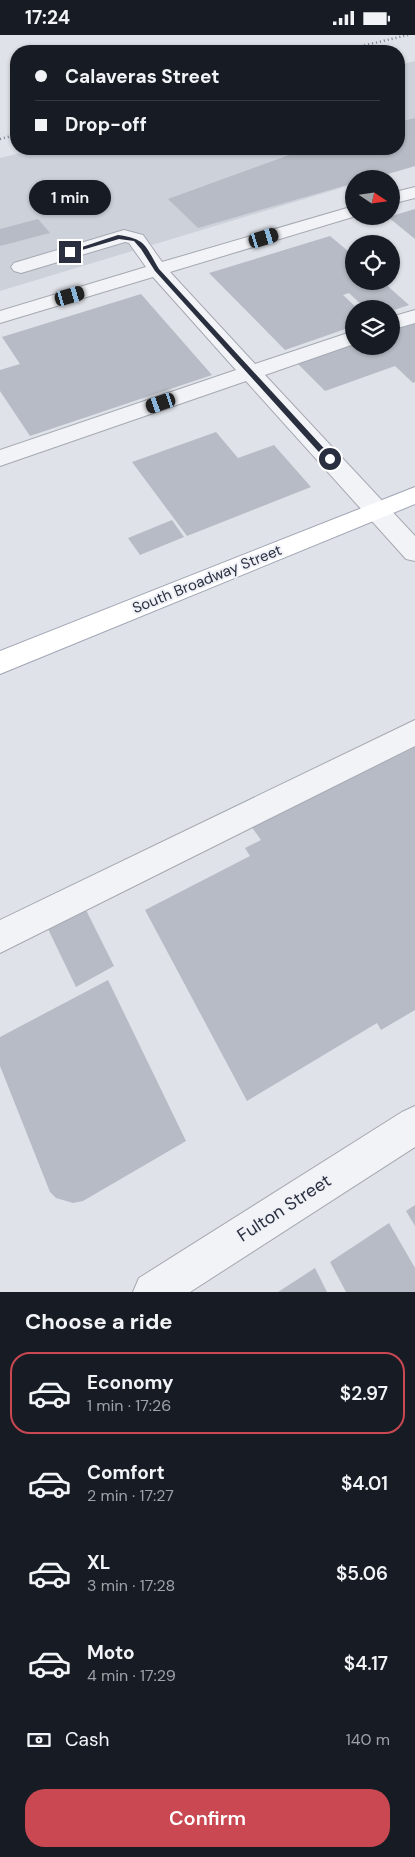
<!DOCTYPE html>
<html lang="en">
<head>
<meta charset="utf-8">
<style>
	body { margin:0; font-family:"DM Sans",sans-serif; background:#20242c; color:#f1f3f6; height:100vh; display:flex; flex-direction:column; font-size:19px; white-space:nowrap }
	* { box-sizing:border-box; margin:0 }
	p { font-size:16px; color:#9ea1a6 }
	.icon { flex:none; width:28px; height:28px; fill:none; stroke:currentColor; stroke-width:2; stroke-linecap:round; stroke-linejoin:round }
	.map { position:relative; height:1257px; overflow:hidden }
	.panel { display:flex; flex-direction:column; background:#171b24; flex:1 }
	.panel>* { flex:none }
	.guide { position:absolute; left:10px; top:10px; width:395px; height:110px; border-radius:20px; box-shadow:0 1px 4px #0004; display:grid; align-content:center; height:110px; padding:0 25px; background:#171b24 }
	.needle { width:32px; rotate:103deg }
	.fabs { position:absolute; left:345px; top:135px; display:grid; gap:10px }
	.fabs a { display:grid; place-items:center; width:55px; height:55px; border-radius:50%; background:#171b24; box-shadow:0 1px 4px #0004; font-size:25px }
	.end { position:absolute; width:22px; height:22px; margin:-11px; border:6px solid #292f3f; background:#fff; box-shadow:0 0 0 2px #fff }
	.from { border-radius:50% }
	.bubble { position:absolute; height:35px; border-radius:18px; background:#171b24; box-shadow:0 1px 4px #0004; font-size:16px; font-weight:600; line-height:35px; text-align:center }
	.car { position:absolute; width:15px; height:30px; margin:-15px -8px; border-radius:6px; box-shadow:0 0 4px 1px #0007; background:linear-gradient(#222 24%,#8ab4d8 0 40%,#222 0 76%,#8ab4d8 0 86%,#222 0) }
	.guide b { display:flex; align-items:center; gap:18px; height:48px; font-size:19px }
	.guide b+b { border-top:1px solid #363941 }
	.guide i { width:12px; height:12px; background:#f1f3f6 }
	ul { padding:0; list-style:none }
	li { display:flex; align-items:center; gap:15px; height:82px; margin:0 10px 8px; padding:0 15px; border:2px solid transparent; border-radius:20px }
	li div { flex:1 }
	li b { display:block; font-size:19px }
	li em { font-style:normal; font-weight:600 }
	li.current { border-color:#c94851 }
	li>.icon { width:45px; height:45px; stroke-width:1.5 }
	h2 { padding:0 25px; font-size:22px; line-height:60px }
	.pay { display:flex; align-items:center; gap:12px; height:55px; padding:0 25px; font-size:19px }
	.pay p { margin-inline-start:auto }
	.primary-button { display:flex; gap:10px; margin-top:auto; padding:10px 25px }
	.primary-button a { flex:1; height:58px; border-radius:20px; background:#c94851; color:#fff; font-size:20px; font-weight:600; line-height:58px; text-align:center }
	.status { display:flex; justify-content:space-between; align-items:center; height:35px; padding:0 25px; background:#171b24; direction:ltr }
	.status svg { height:14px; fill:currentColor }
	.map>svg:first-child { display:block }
</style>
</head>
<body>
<div class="status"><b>17:24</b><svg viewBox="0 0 49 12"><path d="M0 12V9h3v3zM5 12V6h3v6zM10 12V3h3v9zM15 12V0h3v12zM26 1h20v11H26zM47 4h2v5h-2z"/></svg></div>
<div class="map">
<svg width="415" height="1257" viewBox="0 0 415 1257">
	<rect width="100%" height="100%" fill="#dfe2e8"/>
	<path fill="#cdd1da" d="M415 26V131L372 144H354V149L0 256V123L36 114H399V30Z"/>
	<path fill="#b7bbc5" d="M415 83V131L370 144H354V148L198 193 168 164 306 114H399V87Z
		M415 174V204L388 182Z
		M38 184 50 198 0 211V194Z
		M330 201 354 221V246H382L409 270 391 276V274H366L349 258 343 260 358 274H354V291L285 315 209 238Z
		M141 259 212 340 30 401 0 356V335L20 329 2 302Z
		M415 285V347L413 348 395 331 325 356 296 327 354 307V311H391V294Z
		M216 397 238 423 274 410 311 452 187 501 132 427Z
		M172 485 184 502 140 520 128 503Z
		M415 707V975L381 995 377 988 247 1066 145 875 250 821 245 813 261 805 251 791Z
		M85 873 114 931 76 952 47 892Z
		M108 945 186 1106 83 1166 73 1168 56 1163 50 1157 0 1031V1002Z
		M415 1170V1191L406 1176Z
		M389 1188 415 1233V1257H346L330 1227Z
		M315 1233 327 1257H278Z"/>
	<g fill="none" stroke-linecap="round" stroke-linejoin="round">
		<g stroke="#a5a9b2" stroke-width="2">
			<path id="minor" d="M415 152V163L391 169V158Z
				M354 171V181H356L170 237 255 329 354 296V309L265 340 415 501V526L406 524 246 346 0 431V415L236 335 153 242 0 288V276L146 232 129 208 125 207 21 238 14 236 11 232 14 228 124 195 143 200 162 227Z
				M415 275V288L391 295V282Z
				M415 685V711L0 918V885Z
				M415 1071V1112L190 1257H133L139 1243 402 1077Z"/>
		</g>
		<g stroke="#9fa5b3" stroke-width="2">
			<path id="major" d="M415 452V469L0 639V616Z"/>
		</g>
		<use href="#minor" fill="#f2f3f6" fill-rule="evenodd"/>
		<use href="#major" fill="#fff" fill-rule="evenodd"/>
		<path stroke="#798091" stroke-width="2.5" stroke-dasharray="1 3" stroke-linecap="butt" d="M341 16 408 0
			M0 104 16 100"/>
	</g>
	<path fill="#292f3f" d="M118 200C147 204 145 211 159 234L332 422V426H327L155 236 141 214 134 206 119 204 72 218 67 217Z"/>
	<g text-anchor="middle" stroke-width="4" stroke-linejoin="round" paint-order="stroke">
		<g font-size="15" fill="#292f3f" stroke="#eff1f6">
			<text transform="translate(207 544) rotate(-22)" y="5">South Broadway Street</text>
		</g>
		<g font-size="18" fill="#292f3f" stroke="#eff1f6">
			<text transform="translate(284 1173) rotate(-33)" y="6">Fulton Street</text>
		</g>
	</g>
</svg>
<div class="fabs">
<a><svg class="needle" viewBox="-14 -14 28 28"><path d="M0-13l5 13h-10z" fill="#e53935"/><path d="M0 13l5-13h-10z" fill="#9ea1a6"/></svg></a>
<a><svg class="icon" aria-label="locate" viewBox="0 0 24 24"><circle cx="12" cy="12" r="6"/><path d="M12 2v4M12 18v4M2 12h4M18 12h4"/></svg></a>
<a><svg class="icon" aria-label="layers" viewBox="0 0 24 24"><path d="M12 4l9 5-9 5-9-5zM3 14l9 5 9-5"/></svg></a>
</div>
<i class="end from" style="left:330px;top:424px"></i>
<i class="end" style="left:70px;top:217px"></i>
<div class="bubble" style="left:29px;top:145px;width:82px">1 min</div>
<i class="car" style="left:264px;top:203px;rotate:73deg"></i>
<i class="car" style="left:70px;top:261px;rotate:74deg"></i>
<i class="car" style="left:161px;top:368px;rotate:251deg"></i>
<div class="guide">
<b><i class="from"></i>Calaveras Street</b>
<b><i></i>Drop-off</b>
</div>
</div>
<section class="panel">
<h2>Choose a ride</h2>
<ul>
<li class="current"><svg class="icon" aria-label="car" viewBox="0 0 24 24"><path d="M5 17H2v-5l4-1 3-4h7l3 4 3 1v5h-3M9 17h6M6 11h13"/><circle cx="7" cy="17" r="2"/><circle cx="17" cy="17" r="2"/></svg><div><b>Economy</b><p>1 min · 17:26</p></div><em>$2.97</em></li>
<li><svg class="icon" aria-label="car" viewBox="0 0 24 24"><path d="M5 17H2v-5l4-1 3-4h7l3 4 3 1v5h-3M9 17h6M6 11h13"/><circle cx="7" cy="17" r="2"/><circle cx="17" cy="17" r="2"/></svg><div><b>Comfort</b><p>2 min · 17:27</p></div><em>$4.01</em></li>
<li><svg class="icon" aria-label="car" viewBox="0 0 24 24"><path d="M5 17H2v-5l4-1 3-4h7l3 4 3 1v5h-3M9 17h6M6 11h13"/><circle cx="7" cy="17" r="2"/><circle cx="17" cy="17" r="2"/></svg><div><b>XL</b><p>3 min · 17:28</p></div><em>$5.06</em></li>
<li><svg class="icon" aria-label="car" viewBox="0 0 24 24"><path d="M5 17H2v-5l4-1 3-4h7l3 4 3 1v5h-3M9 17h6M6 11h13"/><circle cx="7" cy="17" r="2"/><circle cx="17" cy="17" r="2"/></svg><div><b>Moto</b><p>4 min · 17:29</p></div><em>$4.17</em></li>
</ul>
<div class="pay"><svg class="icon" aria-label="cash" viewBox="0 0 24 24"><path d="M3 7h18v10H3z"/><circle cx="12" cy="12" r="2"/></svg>Cash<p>140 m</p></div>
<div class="primary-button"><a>Confirm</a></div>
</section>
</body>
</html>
